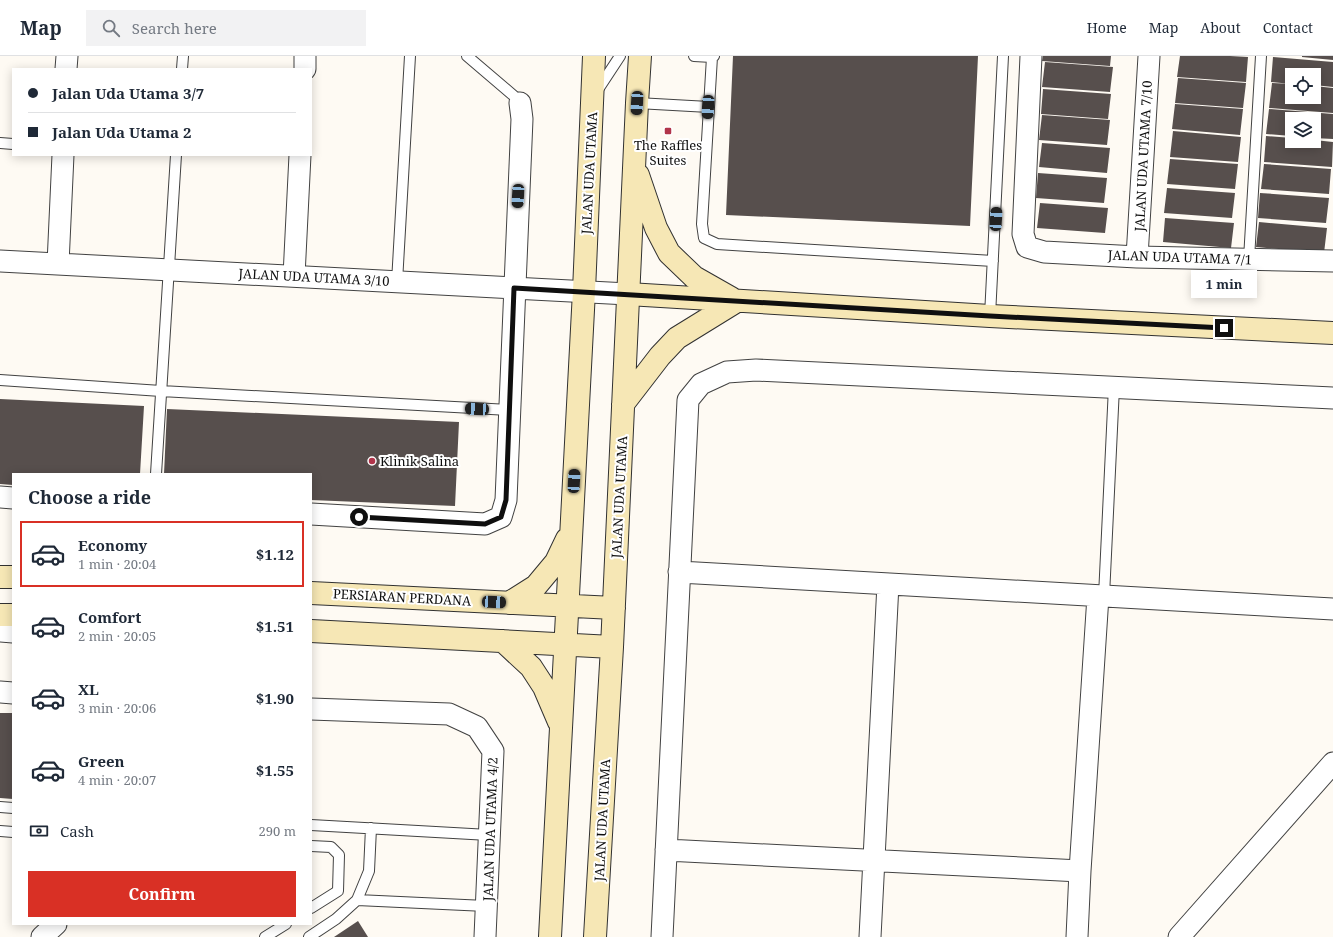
<!DOCTYPE html>
<html lang="en">
<head>
<meta charset="utf-8">
<style>
	body { margin:0; font-family:"Noto Serif",serif; background:#f2f2f3; color:#1f2937; height:100vh; display:flex; flex-direction:column; font-size:15px; white-space:nowrap }
	* { box-sizing:border-box; margin:0 }
	p { font-size:13px; color:#747a83 }
	.icon { flex:none; width:22px; height:22px; fill:none; stroke:currentColor; stroke-width:2; stroke-linecap:round; stroke-linejoin:round }
	.map { position:relative; flex:1; overflow:hidden }
	.panel { position:absolute; left:12px; top:417px; width:300px; height:452px; display:flex; flex-direction:column; background:#fff; border-radius:0px; box-shadow:0 2px 10px #0003 }
	.panel>* { flex:none }
	.banner { position:absolute; left:12px; top:12px; width:300px; height:88px; border-radius:0px; box-shadow:0 2px 10px #0003; display:grid; align-content:center; height:88px; padding:0 16px; background:#fff }
	.controls { position:absolute; left:1285px; top:12px; display:grid; gap:8px }
	.controls a { display:grid; place-items:center; width:36px; height:36px; border-radius:0px; background:#fff; box-shadow:0 2px 10px #0003; font-size:20px }
	.end { position:absolute; width:18px; height:18px; margin:-9px; border:5px solid #0f0f0f; background:#fff; box-shadow:0 0 0 2px #fff }
	.from { border-radius:50% }
	.bubble { position:absolute; height:28px; border-radius:0px; background:#fff; box-shadow:0 2px 10px #0003; font-size:13px; font-weight:700; line-height:28px; text-align:center }
	.car { position:absolute; width:12px; height:24px; margin:-12px -6px; border-radius:5px; box-shadow:0 0 3px 1px #0007; background:linear-gradient(#222 24%,#8ab4d8 0 40%,#222 0 76%,#8ab4d8 0 86%,#222 0) }
	.banner b { display:flex; align-items:center; gap:14px; height:38px; font-size:15px }
	.banner b+b { border-top:1px solid #e0e1e3 }
	.banner i { width:10px; height:10px; background:#1f2937 }
	ul { padding:0; list-style:none }
	li { display:flex; align-items:center; gap:12px; height:66px; margin:0 8px 6px; padding:0 8px; border:2px solid transparent; border-radius:0px }
	li div { flex:1 }
	li b { display:block; font-size:15px }
	li em { font-style:normal; font-weight:700 }
	li.active { border-color:#d93025 }
	li>.icon { width:36px; height:36px; stroke-width:1.5 }
	h2 { padding:0 16px; font-size:18px; line-height:48px }
	.pay { display:flex; align-items:center; gap:10px; height:44px; padding:0 16px; font-size:15px }
	.pay p { margin-inline-start:auto }
	.button { display:flex; gap:8px; margin-top:auto; padding:8px 16px }
	.button a { flex:1; height:46px; border-radius:0px; background:#d93025; color:#fff; font-size:16px; font-weight:700; line-height:46px; text-align:center }
	header { display:flex; align-items:center; gap:24px; box-sizing:border-box; height:56px; padding:0 20px; background:#fff; border-bottom:1px solid #e0e1e3 }
	header strong { font-size:19px }
	nav { display:flex; gap:22px; margin-inline-start:auto; font-size:14px }
	.search { width:280px; height:36px; background:#f2f2f3; display:flex; align-items:center; gap:10px; box-sizing:border-box; padding:0 14px; border-radius:0px; color:#747a83; font-size:15px }
	.map>svg:first-child { display:block }
</style>
</head>
<body>
<header>
<strong>Map</strong>
<div class="search"><svg class="icon" aria-label="search" viewBox="0 0 24 24"><circle cx="10" cy="10" r="6"/><path d="M15 15l6 6"/></svg>Search here</div>
<nav><a>Home</a><a>Map</a><a>About</a><a>Contact</a></nav>
</header>
<div class="map">
<svg width="1333" height="881" viewBox="0 0 1333 881">
	<rect width="100%" height="100%" fill="#fefaf3"/>
	<path fill="#574f4d" d="M733 0H978L970 170 726 159Z
		M1043 0H1111L1110 10 1042 5Z
		M1180 0H1230L1248 1 1246 26 1177 21Z
		M1302 0H1333V4L1302 1Z
		M1273 1 1333 6V31L1314 29V19H1292V28L1271 26Z
		M1045 6 1113 11 1110 36 1042 31Z
		M1178 22 1246 27 1243 52 1175 47Z
		M1272 27 1292 28V41H1314V30L1333 32V57L1269 52Z
		M1043 33 1111 38 1108 63 1041 58Z
		M1175 48 1243 53 1240 79 1172 73Z
		M1269 53 1333 58V83L1314 82V63H1292V80L1266 78Z
		M1042 59 1110 64 1107 89 1039 84Z
		M1173 75 1241 81 1238 106 1170 101Z
		M1266 80 1292 82V85L1314 84 1333 86 1332 111 1264 106Z
		M1042 87 1110 92 1107 117 1039 111Z
		M1170 103 1238 108 1235 133 1167 128Z
		M1264 108 1331 113 1329 138 1261 133Z
		M1038 117 1107 122 1104 147 1036 142Z
		M1167 132 1235 137 1232 162 1164 157Z
		M1260 137 1329 142 1326 167 1258 162Z
		M1040 147 1108 152 1105 177 1037 172Z
		M1165 162 1234 167 1231 192 1163 186Z
		M1259 166 1327 172 1324 197 1256 191Z
		M0 343 144 350 140 418H13V429L0 428Z
		M167 353 459 366 455 450 311 444V418H164Z
		M0 657H13V743L0 742Z
		M358 865 368 881H334Z"/>
	<g fill="none" stroke-linecap="round" stroke-linejoin="round">
		<g stroke="#424242" stroke-width="12">
			<path id="lane" d="M467 0 514 40 520 47
				M694 0 712 1 714 0
				M712 1 702 168 704 182 717 188 993 205
				M182 13 183 0
				M597 35 620 0
				M637 47 709 51
				M0 87 13 88
				M1249 203 1261 0
				M397 226 410 0
				M990 260 1003 0
				M0 324 161 335 509 354
				M156 418 176 99
				M1104 540 1114 331
				M0 751 13 752
				M311 769 489 779
				M0 775 13 776
				M311 790 331 791 339 799 338 835 311 852
				M357 844 486 850
				M265 881 286 868
				M309 881 336 863 357 844 369 815 371 772"/>
		</g>
		<g stroke="#424242" stroke-width="23">
			<path id="street" d="M1031 0 1023 178 1027 191 1044 196 1137 201 1333 205
				M66 13 67 0
				M305 13V0
				M1137 201 1149 0
				M0 205 628 238
				M58 208 63 99
				M294 220 300 99
				M0 441 13 442
				M311 458 485 468 501 461 506 444 522 63 520 47
				M679 516 1333 553
				M0 575 13 576
				M0 636 13 637
				M311 653 449 658 477 671 493 695 485 881
				M666 794 1080 815
				M42 881 56 868
				M662 881 688 344 701 328 727 316 756 314 1333 342
				M870 881 888 528
				M1077 881 1080 815 1098 540
				M1179 881 1333 707"/>
		</g>
		<g stroke="#313131" stroke-width="24">
			<path id="secondary" d="M638 119 656 172 669 197 694 221 731 242
				M628 238 990 260 1333 277
				M623 348 660 300 677 282 737 245
				M0 521H13
				M311 537 614 552
				M509 547 536 530 556 506 567 483
				M0 559H13
				M311 575 612 591
				M503 585 531 611 544 631 559 666
				M550 881 584 235 594 0
				M595 881 612 591 637 47 640 0"/>
		</g>
		<use href="#lane" stroke="#fff" stroke-width="10"/>
		<use href="#street" stroke="#fff" stroke-width="21"/>
		<use href="#secondary" stroke="#f6e7b5" stroke-width="22"/>
	</g>
	<g fill="none" stroke-linecap="round" stroke-linejoin="round">
		<path stroke="#0f0f0f" stroke-width="5" d="M359 461 485 468 501 461 506 444 514 232 990 260 1224 272"/>
	</g>
	<g fill="#b1354b" stroke="#fff" stroke-width="1.5">
		<rect x="664" y="71" width="8" height="8" rx="2"/>
		<circle cx="372" cy="405" r="4"/>
	</g>
	<g text-anchor="middle" stroke-width="4" stroke-linejoin="round" paint-order="stroke">
		<g font-size="13" fill="#0f0f0f" stroke="#fff">
			<text x="668" y="94">The Raffles<tspan x="668" dy="15">Suites</tspan></text>
			<text x="380" y="410" text-anchor="start">Klinik Salina</text>
		</g>
		<g font-size="13" fill="#0f0f0f" stroke="#fff">
			<text transform="translate(1143 100) rotate(-87)" y="5">JALAN UDA UTAMA 7/10</text>
			<text transform="translate(589 117) rotate(-87)" y="5">JALAN UDA UTAMA</text>
			<text transform="translate(1180 201) rotate(2)" y="5">JALAN UDA UTAMA 7/1</text>
			<text transform="translate(314 221) rotate(3)" y="5">JALAN UDA UTAMA 3/10</text>
			<text transform="translate(619 441) rotate(-87)" y="5">JALAN UDA UTAMA</text>
			<text transform="translate(402 541) rotate(3)" y="5">PERSIARAN PERDANA</text>
			<text transform="translate(602 764) rotate(-87)" y="5">JALAN UDA UTAMA</text>
			<text transform="translate(490 773) rotate(-88)" y="5">JALAN UDA UTAMA 4/2</text>
		</g>
	</g>
</svg>
<div class="controls">
<a><svg class="icon" aria-label="locate" viewBox="0 0 24 24"><circle cx="12" cy="12" r="6"/><path d="M12 2v4M12 18v4M2 12h4M18 12h4"/></svg></a>
<a><svg class="icon" aria-label="layers" viewBox="0 0 24 24"><path d="M12 4l9 5-9 5-9-5zM3 14l9 5 9-5"/></svg></a>
</div>
<i class="end from" style="left:359px;top:461px"></i>
<i class="end" style="left:1224px;top:272px"></i>
<div class="bubble" style="left:1191px;top:214px;width:66px">1 min</div>
<i class="car" style="left:637px;top:47px;rotate:183deg"></i>
<i class="car" style="left:708px;top:51px;rotate:183deg"></i>
<i class="car" style="left:518px;top:140px;rotate:183deg"></i>
<i class="car" style="left:996px;top:163px;rotate:3deg"></i>
<i class="car" style="left:477px;top:353px;rotate:273deg"></i>
<i class="car" style="left:574px;top:425px;rotate:3deg"></i>
<i class="car" style="left:494px;top:546px;rotate:93deg"></i>
<div class="banner">
<b><i class="from"></i>Jalan Uda Utama 3/7</b>
<b><i></i>Jalan Uda Utama 2</b>
</div>
<section class="panel">
<h2>Choose a ride</h2>
<ul>
<li class="active"><svg class="icon" aria-label="car" viewBox="0 0 24 24"><path d="M5 17H2v-5l4-1 3-4h7l3 4 3 1v5h-3M9 17h6M6 11h13"/><circle cx="7" cy="17" r="2"/><circle cx="17" cy="17" r="2"/></svg><div><b>Economy</b><p>1 min · 20:04</p></div><em>$1.12</em></li>
<li><svg class="icon" aria-label="car" viewBox="0 0 24 24"><path d="M5 17H2v-5l4-1 3-4h7l3 4 3 1v5h-3M9 17h6M6 11h13"/><circle cx="7" cy="17" r="2"/><circle cx="17" cy="17" r="2"/></svg><div><b>Comfort</b><p>2 min · 20:05</p></div><em>$1.51</em></li>
<li><svg class="icon" aria-label="car" viewBox="0 0 24 24"><path d="M5 17H2v-5l4-1 3-4h7l3 4 3 1v5h-3M9 17h6M6 11h13"/><circle cx="7" cy="17" r="2"/><circle cx="17" cy="17" r="2"/></svg><div><b>XL</b><p>3 min · 20:06</p></div><em>$1.90</em></li>
<li><svg class="icon" aria-label="car" viewBox="0 0 24 24"><path d="M5 17H2v-5l4-1 3-4h7l3 4 3 1v5h-3M9 17h6M6 11h13"/><circle cx="7" cy="17" r="2"/><circle cx="17" cy="17" r="2"/></svg><div><b>Green</b><p>4 min · 20:07</p></div><em>$1.55</em></li>
</ul>
<div class="pay"><svg class="icon" aria-label="cash" viewBox="0 0 24 24"><path d="M3 7h18v10H3z"/><circle cx="12" cy="12" r="2"/></svg>Cash<p>290 m</p></div>
<div class="button"><a>Confirm</a></div>
</section>
</div>
</body>
</html>
